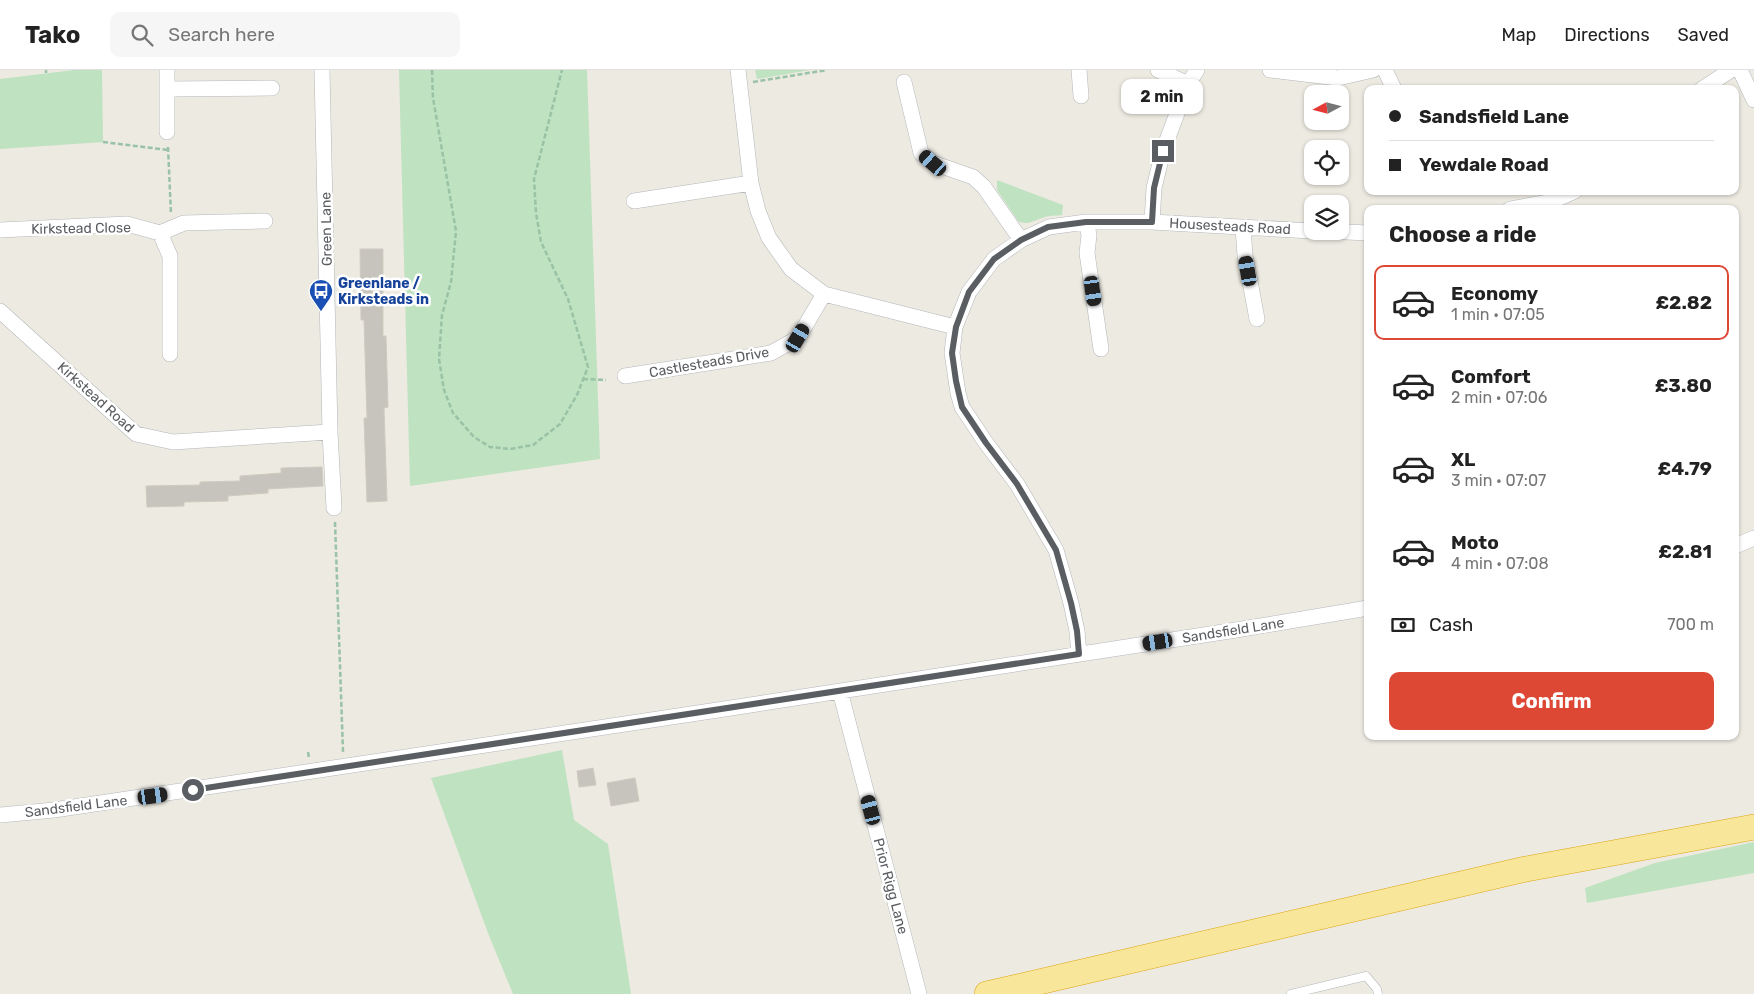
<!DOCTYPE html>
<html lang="en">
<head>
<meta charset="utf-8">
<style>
	body { margin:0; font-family:Rubik,sans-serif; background:#f6f6f6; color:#222; height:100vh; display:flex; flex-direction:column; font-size:19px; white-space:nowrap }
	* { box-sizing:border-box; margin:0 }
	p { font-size:16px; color:#767676 }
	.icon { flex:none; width:28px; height:28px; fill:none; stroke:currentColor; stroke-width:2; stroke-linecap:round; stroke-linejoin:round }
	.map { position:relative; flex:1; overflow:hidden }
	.sheet { position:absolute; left:1364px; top:135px; width:375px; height:535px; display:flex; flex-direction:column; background:#fff; border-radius:10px; box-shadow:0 1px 4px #0004 }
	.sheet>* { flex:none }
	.guide { position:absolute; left:1364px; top:15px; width:375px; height:110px; border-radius:10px; box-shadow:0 1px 4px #0004; display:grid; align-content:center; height:110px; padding:0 25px; background:#fff }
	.needle { width:32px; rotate:263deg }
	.tools { position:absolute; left:1304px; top:15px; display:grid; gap:10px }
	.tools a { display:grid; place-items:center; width:45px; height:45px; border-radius:10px; background:#fff; box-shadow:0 1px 4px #0004; font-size:25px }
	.end { position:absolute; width:22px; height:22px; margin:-11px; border:6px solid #5a5d61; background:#fff; box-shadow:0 0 0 2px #fff }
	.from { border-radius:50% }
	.bubble { position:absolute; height:35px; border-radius:10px; background:#fff; box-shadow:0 1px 4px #0004; font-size:16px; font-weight:700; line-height:35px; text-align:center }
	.car { position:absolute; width:15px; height:30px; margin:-15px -8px; border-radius:6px; box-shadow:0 0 4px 1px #0007; background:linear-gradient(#222 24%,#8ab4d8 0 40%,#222 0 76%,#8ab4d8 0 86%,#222 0) }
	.guide b { display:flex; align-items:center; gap:18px; height:48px; font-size:19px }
	.guide b+b { border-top:1px solid #e0e0e0 }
	.guide i { width:12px; height:12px; background:#222 }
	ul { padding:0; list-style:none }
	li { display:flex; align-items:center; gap:15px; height:75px; margin:0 10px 8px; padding:0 15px; border:2px solid transparent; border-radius:10px }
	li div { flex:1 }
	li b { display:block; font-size:19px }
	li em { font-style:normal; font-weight:700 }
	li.selected { border-color:#dd4835 }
	li>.icon { width:45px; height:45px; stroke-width:1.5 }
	h2 { padding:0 25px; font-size:22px; line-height:60px }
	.pay { display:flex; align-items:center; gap:12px; height:55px; padding:0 25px; font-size:19px }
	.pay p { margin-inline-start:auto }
	.button { display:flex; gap:10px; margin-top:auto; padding:10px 25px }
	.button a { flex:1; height:58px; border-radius:10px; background:#dd4835; color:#fff; font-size:20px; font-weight:700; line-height:58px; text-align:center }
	header { display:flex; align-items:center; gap:30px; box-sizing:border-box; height:70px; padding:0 25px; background:#fff; border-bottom:1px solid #e0e0e0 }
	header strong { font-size:24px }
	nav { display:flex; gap:28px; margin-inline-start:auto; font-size:18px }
	.search { width:350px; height:45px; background:#f6f6f6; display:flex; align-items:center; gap:12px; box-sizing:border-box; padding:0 18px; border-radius:10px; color:#767676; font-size:19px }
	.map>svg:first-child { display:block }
</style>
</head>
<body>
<header>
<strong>Tako</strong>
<div class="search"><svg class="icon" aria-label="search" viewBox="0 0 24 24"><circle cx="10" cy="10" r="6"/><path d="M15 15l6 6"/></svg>Search here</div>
<nav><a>Map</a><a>Directions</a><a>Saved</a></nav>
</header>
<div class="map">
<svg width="1754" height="924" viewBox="0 0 1754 924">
	<rect width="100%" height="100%" fill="#eceae1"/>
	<path fill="#bfe2c0" d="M74 0H102L103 72 0 79V9Z
		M399 0H587L600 389 410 416Z
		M755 0H810L757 9Z
		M997 110 1063 135 1062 145C1056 146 1050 145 1045 147 1035 150 1028 156 1018 151L997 120Z
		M562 680 574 750 608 774 631 924H513L488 863 431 708Z
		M1754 772V803L1587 833 1585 818 1655 793Z"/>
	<path fill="#c7c4be" stroke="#d0cbc0" d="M360 179H383V266H386L388 337 384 338 387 431 367 432 364 348H367L364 250H361Z
		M322 397 323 416 268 419V423L228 426V431L184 432V436L147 437 146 416 200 415V412L240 411V406L281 403V398Z
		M593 698 596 715 579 717 577 701Z
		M635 708 639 731 611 736 607 713Z"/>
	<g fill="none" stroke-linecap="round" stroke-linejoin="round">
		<g stroke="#b4b7bb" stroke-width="9">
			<path id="service" d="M1291 924 1366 906 1377 919 1378 924"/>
		</g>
		<g stroke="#b4b7bb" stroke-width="16">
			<path id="minor" d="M322 0 330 362 334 438
				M738 0 751 113 758 141 769 168 791 199 824 224 955 257
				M1079 0 1081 26
				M1158 0 1188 14
				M1270 0 1338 8 1373 0
				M1385 0 1394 19
				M1740 0 1754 30
				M904 12 921 83 933 93 973 107 984 117 1021 170
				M168 19 272 18
				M1702 19 1731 0
				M167 62V0
				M634 131 751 113
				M1510 139 1553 131 1575 121
				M1086 152 1089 165 1087 183 1101 279
				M1152 152 1154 118 1163 81 1188 14 1197 0
				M1243 158 1245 185 1257 249
				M0 160 127 154 160 163 170 186V284
				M1326 161 1368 163
				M160 163 184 153 265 151
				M0 241 136 364 173 372 330 362
				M625 306 771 283 798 268 824 224
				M1735 476 1754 468
				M1079 584 1077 561 1071 533 1056 480 1017 414 986 373 962 337 958 323 952 283 955 257 969 222 994 189 1021 170 1049 157 1086 152H1152L1312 161
				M840 621 919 924
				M0 745 54 740 731 638 1236 560 1368 538"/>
		</g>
		<g stroke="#dfa40e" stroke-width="26">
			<path id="trunk" d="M987 924 1526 799 1754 757"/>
		</g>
		<path stroke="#99c2a6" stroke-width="2.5" stroke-dasharray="5 2.5" stroke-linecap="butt" d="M46 0V3
			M432 0 433 28 456 161 451 212 442 245 439 289 444 320 453 343 474 367 490 377 510 379 533 375 560 354 577 325 588 297 568 229 541 172 536 143 534 109 562 0
			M753 12 827 0
			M103 72 168 80
			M168 77 171 144
			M583 309 606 310
			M335 452 343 682
			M308 682 309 688"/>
		<use href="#service" stroke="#fff" stroke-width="8"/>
		<use href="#minor" stroke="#fff" stroke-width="15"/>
		<use href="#trunk" stroke="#f8e79b" stroke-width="25"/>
	</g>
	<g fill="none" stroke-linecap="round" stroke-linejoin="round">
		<path stroke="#5a5d61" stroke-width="6" d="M193 720 1079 584 1077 561 1071 533 1056 480 1017 414 986 373 962 337 956 311 952 283 956 257 969 222 994 189 1021 170 1048 157 1086 152H1152L1154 118 1163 81"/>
	</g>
	<defs>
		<g id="bus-pin" transform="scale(1.25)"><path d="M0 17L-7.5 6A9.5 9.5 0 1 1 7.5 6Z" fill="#1a4fb4" stroke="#fff"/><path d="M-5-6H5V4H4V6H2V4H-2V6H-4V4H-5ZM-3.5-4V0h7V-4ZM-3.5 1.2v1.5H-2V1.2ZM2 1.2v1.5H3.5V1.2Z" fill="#fff"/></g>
	</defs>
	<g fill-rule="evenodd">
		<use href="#bus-pin" x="321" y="221"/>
	</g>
	<g text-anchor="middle" stroke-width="5" stroke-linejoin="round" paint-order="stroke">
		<g font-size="14" fill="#5a5d61" stroke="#fff">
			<text transform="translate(1230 156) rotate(3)" y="5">Housesteads Road</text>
			<text transform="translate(81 158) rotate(-1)" y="5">Kirkstead Close</text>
			<text transform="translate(326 159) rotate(-91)" y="5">Green Lane</text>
			<text transform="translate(709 292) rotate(-10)" y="5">Castlesteads Drive</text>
			<text transform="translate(96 327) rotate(42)" y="5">Kirkstead Road</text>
			<text transform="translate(1233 560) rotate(-9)" y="5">Sandsfield Lane</text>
			<text transform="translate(76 736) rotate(-7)" y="5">Sandsfield Lane</text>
			<text transform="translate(891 816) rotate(75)" y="5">Prior Rigg Lane</text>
		</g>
		<g font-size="14" font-weight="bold" fill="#164399" stroke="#fff" text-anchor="start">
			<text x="338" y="218">Greenlane /<tspan x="338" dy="16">Kirksteads in</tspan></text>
		</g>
	</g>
</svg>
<div class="tools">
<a><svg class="needle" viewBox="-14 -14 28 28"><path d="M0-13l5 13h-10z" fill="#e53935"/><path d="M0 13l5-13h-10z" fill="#767676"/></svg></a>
<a><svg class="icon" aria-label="locate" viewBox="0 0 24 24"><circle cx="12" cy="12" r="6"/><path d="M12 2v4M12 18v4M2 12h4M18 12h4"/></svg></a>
<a><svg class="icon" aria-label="layers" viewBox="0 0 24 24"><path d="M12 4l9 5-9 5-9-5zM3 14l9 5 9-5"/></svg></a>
</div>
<i class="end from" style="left:193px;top:720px"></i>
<i class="end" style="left:1163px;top:81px"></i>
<div class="bubble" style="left:1121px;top:9px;width:82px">2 min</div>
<i class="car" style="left:933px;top:93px;rotate:311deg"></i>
<i class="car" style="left:1248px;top:201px;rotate:350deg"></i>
<i class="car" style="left:1093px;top:221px;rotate:172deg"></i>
<i class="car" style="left:798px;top:268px;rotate:30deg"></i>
<i class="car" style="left:1158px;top:572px;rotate:261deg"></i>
<i class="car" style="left:153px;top:726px;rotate:82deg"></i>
<i class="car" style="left:871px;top:740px;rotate:345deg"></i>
<div class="guide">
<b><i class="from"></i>Sandsfield Lane</b>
<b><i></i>Yewdale Road</b>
</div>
<section class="sheet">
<h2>Choose a ride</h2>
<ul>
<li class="selected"><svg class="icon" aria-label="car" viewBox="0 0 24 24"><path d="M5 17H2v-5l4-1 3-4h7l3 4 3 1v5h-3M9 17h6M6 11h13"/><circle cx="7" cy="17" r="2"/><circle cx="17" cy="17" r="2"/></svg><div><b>Economy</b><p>1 min · 07:05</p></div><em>£2.82</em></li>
<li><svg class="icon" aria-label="car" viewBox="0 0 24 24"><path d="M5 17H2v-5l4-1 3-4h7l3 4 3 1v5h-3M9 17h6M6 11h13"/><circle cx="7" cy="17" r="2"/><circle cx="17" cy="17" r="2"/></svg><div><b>Comfort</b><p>2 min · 07:06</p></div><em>£3.80</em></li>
<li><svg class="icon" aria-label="car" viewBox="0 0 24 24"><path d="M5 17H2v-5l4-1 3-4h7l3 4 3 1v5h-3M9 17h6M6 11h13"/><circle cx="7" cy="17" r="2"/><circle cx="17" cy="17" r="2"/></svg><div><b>XL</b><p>3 min · 07:07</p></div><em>£4.79</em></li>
<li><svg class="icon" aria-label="car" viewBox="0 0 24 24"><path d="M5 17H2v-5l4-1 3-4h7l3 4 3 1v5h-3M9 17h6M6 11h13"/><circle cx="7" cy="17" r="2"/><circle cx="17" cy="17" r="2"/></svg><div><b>Moto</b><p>4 min · 07:08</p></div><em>£2.81</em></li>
</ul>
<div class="pay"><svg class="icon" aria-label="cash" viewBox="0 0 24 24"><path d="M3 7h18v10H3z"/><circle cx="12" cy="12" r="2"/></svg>Cash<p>700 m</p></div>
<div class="button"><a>Confirm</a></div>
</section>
</div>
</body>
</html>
